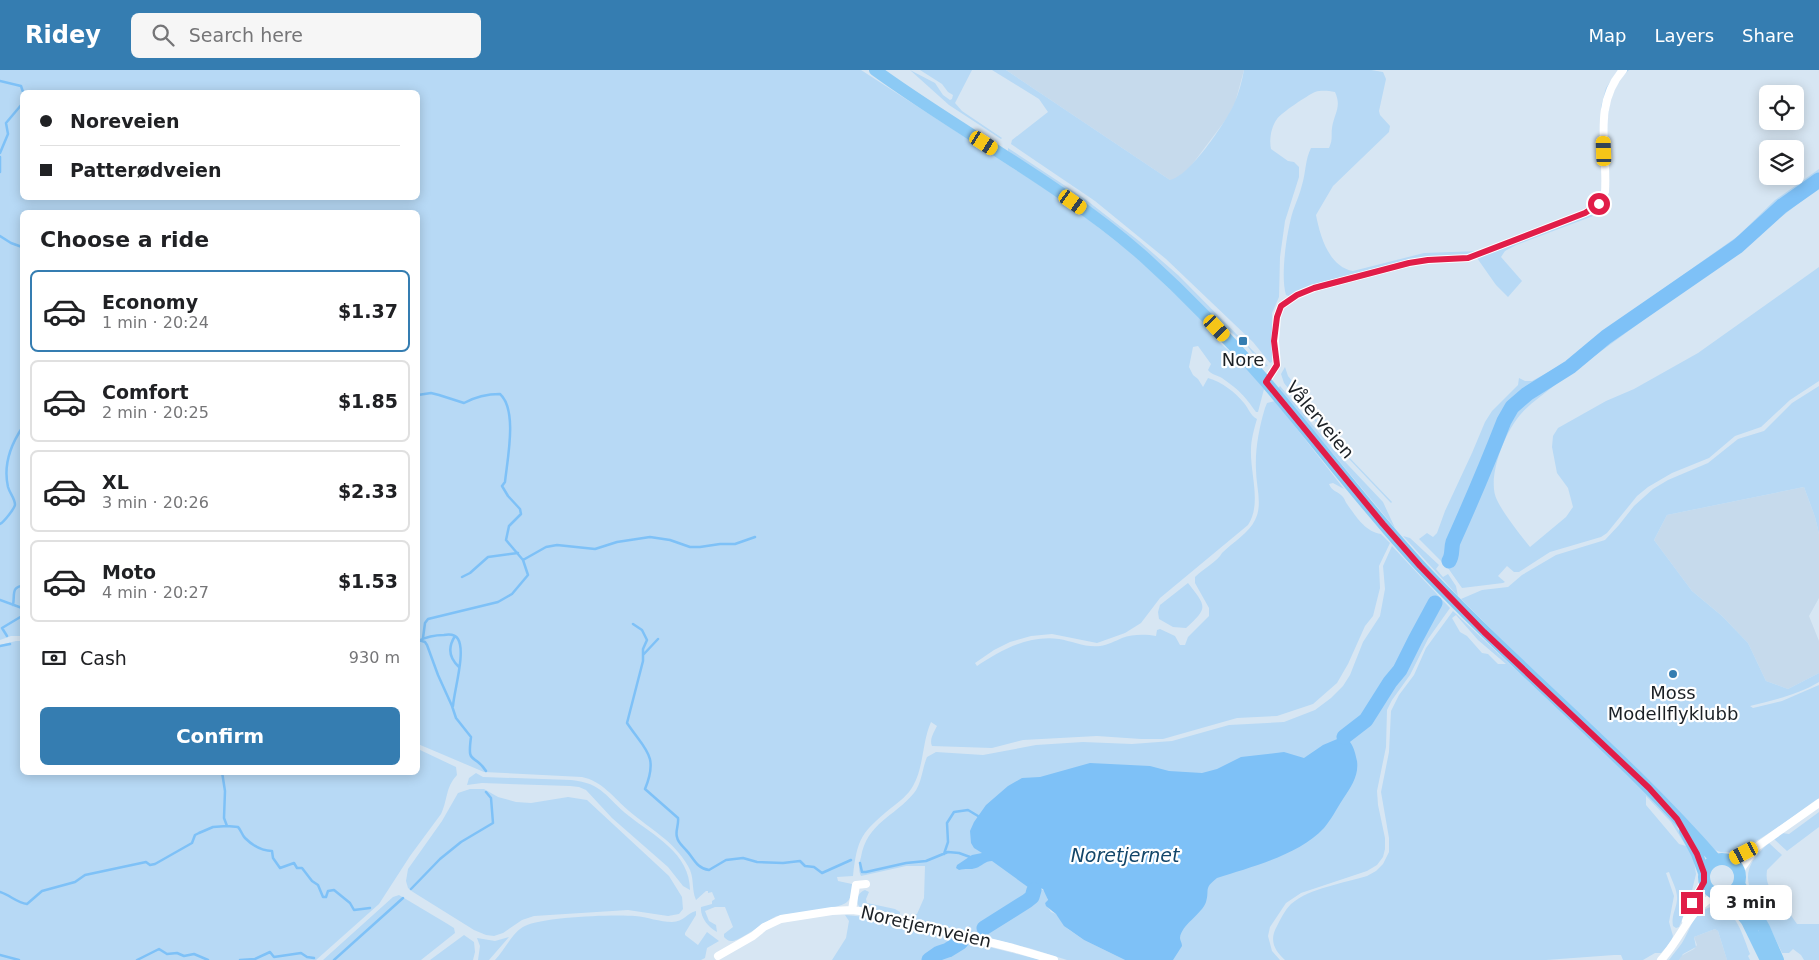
<!DOCTYPE html>
<html lang="en">
<head>
<meta charset="utf-8">
<style>
	body { margin:0; font-family:"DejaVu Sans",sans-serif; background:#f6f6f6; color:#202124; height:100vh; display:flex; flex-direction:column; font-size:19px; white-space:nowrap }
	* { box-sizing:border-box; margin:0 }
	p { font-size:16px; color:#757577 }
	.icon { flex:none; width:28px; height:28px; fill:none; stroke:currentColor; stroke-width:2; stroke-linecap:round; stroke-linejoin:round }
	.map { position:relative; flex:1; overflow:hidden }
	.side { position:absolute; left:20px; top:140px; width:400px; height:565px; display:flex; flex-direction:column; background:#fff; border-radius:8px; box-shadow:0 2px 12px #0003 }
	.side>* { flex:none }
	.hud { position:absolute; left:20px; top:20px; width:400px; height:110px; border-radius:8px; box-shadow:0 2px 12px #0003; display:grid; align-content:center; height:110px; padding:0 20px; background:#fff }
	.buttons { position:absolute; left:1759px; top:15px; display:grid; gap:10px }
	.buttons a { display:grid; place-items:center; width:45px; height:45px; border-radius:8px; background:#fff; box-shadow:0 2px 12px #0003; font-size:25px }
	.end { position:absolute; width:22px; height:22px; margin:-11px; border:6px solid #e11d48; background:#fff; box-shadow:0 0 0 2px #fff }
	.from { border-radius:50% }
	.bubble { position:absolute; height:35px; border-radius:8px; background:#fff; box-shadow:0 2px 12px #0003; font-size:16px; font-weight:800; line-height:35px; text-align:center }
	.car { position:absolute; width:15px; height:30px; margin:-15px -8px; border-radius:6px; box-shadow:0 0 4px 1px #0007; background:linear-gradient(#f5c518 24%,#345 0 40%,#f5c518 0 76%,#345 0 86%,#f5c518 0) }
	.hud b { display:flex; align-items:center; gap:18px; height:48px; font-size:19px }
	.hud b+b { border-top:1px solid #e0e0e0 }
	.hud i { width:12px; height:12px; background:#202124 }
	ul { padding:0; list-style:none }
	li { display:flex; align-items:center; gap:15px; height:82px; margin:0 10px 8px; padding:0 10px; border:2px solid #e0e0e0; border-radius:8px }
	li div { flex:1 }
	li b { display:block; font-size:19px }
	li em { font-style:normal; font-weight:800 }
	li.selected { border-color:#357db1 }
	li>.icon { width:45px; height:45px; stroke-width:1.5 }
	h2 { padding:0 20px; font-size:22px; line-height:60px }
	.pay { display:flex; align-items:center; gap:12px; height:55px; padding:0 20px; font-size:19px }
	.pay p { margin-inline-start:auto }
	.primary-button { display:flex; gap:10px; margin-top:auto; padding:10px 20px }
	.primary-button a { flex:1; height:58px; border-radius:8px; background:#357db1; color:#fff; font-size:20px; font-weight:800; line-height:58px; text-align:center }
	header { display:flex; align-items:center; gap:30px; box-sizing:border-box; height:70px; padding:0 25px; background:#357db1; color:#fff }
	header strong { font-size:24px }
	nav { display:flex; gap:28px; margin-inline-start:auto; font-size:18px }
	.search { width:350px; height:45px; background:#f6f6f6; display:flex; align-items:center; gap:12px; box-sizing:border-box; padding:0 18px; border-radius:8px; color:#757577; font-size:19px }
	.map>svg:first-child { display:block }
</style>
</head>
<body>
<header>
<strong>Ridey</strong>
<div class="search"><svg class="icon" aria-label="search" viewBox="0 0 24 24"><circle cx="10" cy="10" r="6"/><path d="M15 15l6 6"/></svg>Search here</div>
<nav><a>Map</a><a>Layers</a><a>Share</a></nav>
</header>
<div class="map">
<svg width="1819" height="890" viewBox="0 0 1819 890">
	<rect width="100%" height="100%" fill="#d7e6f3"/>
	<path fill="#c6daec" d="M1006 0H1244L1235 33 1227 48 1188 100 1174 110H1170Z
		M1804 417 1815 447 1819 464V528L1809 546 1819 571V603L1788 619 1766 611 1748 573 1722 546 1692 521 1654 470 1667 445Z
		M1715 859 1718 861 1727 890H1679L1681 886 1694 879 1697 875 1694 867Z"/>
	<path fill="#b7d9f5" fill-rule="evenodd" d="M0 0H861L1070 135 1136 187 1203 251 1219 272 1246 296 1264 319 1258 342H1256C1244 325 1239 320 1222 308 1217 305 1212 305 1208 300L1211 294 1198 276 1193 277 1189 297 1193 305 1198 309 1203 317 1208 308C1222 312 1235 322 1244 333 1249 339 1250 345 1257 349 1254 359 1251 370 1251 380 1250 403 1262 434 1248 455L1160 528 1141 553 1125 563 1097 573 1052 564 1031 566 1010 572 994 580 975 593 977 596C1001 580 1028 565 1059 569 1072 571 1086 578 1100 576 1108 575 1115 571 1122 568 1132 564 1146 564 1156 566L1157 560 1160 559 1175 566 1180 575H1185L1188 567 1209 546V538L1195 513V507C1203 499 1218 491 1222 483 1233 472 1249 463 1255 450 1263 435 1256 416 1256 400 1255 379 1259 358 1265 338L1267 333 1275 331 1344 419 1333 413 1329 414C1332 422 1338 421 1343 427 1345 429 1345 432 1347 434 1355 445 1365 462 1381 464L1390 473 1379 496 1380 518 1373 546 1365 556 1348 594 1337 613 1313 634 1277 646 1237 648 1163 669H1141L1097 666 1023 670 992 678 932 676C929 670 934 662 937 656L931 652C922 672 924 697 913 716 908 725 899 732 891 738 862 762 857 768 853 806L837 807 838 811 852 814C852 820 852 828 847 832 838 840 792 843 777 846 767 850 739 872 731 871 728 871 726 869 724 867V864L733 857 725 837H715L705 841 709 851 716 855 717 862C708 857 700 847 701 837L712 834V831L715 829 712 822 708 823V821H706L696 830C691 819 695 807 688 796 674 771 650 759 629 741 614 728 602 711 582 707L484 702 418 674V142H22V566H11L0 570ZM22 22H418V128H22Z
		M910 0 935 13 943 25 950 30 952 29 953 25 948 22 942 14 920 0H972L955 33 962 41 1002 68 1001 69 949 35Z
		M992 0H1006L1170 110C1189 107 1226 52 1234 34 1239 23 1242 11 1244 0H1371L1383 2 1386 9 1379 41 1380 45 1390 56 1389 62 1333 116 1316 145C1320 166 1329 197 1353 201L1424 183 1480 181 1584 140 1598 131 1600 124 1602 116 1601 37 1606 18 1616 3 1621 0 1611 13 1603 33 1602 55 1604 118 1600 130 1590 139 1477 183 1452 187 1411 191 1348 207 1303 220 1291 227 1286 225C1280 206 1287 160 1293 141 1296 132 1300 124 1302 115 1306 102 1305 90 1311 78H1329C1333 69 1331 67 1332 58 1334 44 1342 37 1335 22 1328 21 1322 20 1315 22 1308 25 1281 43 1277 49 1271 57 1269 70 1271 79L1288 91 1294 92 1299 97V107L1285 151 1280 187 1279 227 1272 243V292L1270 293 1253 272 1166 189 1095 131 1011 74 1012 70 1048 42 1039 29Z
		M1626 0H1629C1598 28 1610 74 1609 111 1609 119 1610 130 1605 137 1602 142 1597 144 1593 146L1516 175 1505 181 1501 187 1522 211 1508 227 1496 215 1477 188 1602 135 1606 42 1610 24Z
		M1008 78 1085 129 1139 171 1178 205 1268 296 1263 297 1248 277 1238 268 1008 81Z
		M1819 99 1818 118 1743 177 1555 315C1543 325 1530 333 1520 345 1505 362 1486 409 1497 430 1503 443 1521 466 1530 477L1566 447 1573 437 1568 418 1557 403 1552 377 1553 366 1558 358 1606 331 1634 319 1698 283 1819 197V311L1790 330 1761 357 1735 366 1709 388 1672 403 1648 417 1637 426 1607 463 1601 467 1550 482 1519 502H1514L1507 496 1498 506 1505 512 1503 513 1462 518 1448 498 1419 469 1427 463 1433 467 1437 463 1445 441 1472 383 1485 352 1492 341 1518 315 1519 308 1525 311H1532L1567 292 1605 260 1738 166 1775 130Z
		M1285 297 1288 306 1304 326 1317 351 1325 362 1392 432 1391 433 1330 369 1284 313 1281 304Z
		M1280 316 1332 378 1383 432 1395 458 1278 318Z
		M1819 316V464L1815 447 1804 417 1667 445 1654 470 1692 521 1722 546 1748 573 1766 611 1788 619 1819 603V612C1797 625 1774 630 1750 636L1753 638 1782 631 1819 615V728C1797 743 1754 778 1729 782 1723 783 1718 782 1714 779L1461 529 1482 520 1508 517 1522 505 1556 485 1605 470 1619 455 1634 436 1653 419 1668 410 1708 393 1738 369 1764 361 1792 333Z
		M1403 466 1410 468 1439 495 1436 499 1443 507 1448 504 1456 516 1458 526Z
		M1392 476 1450 538 1428 569 1410 605 1392 630 1387 640 1386 677 1377 721 1378 735 1385 768V779L1383 787 1377 795 1367 801 1301 823 1286 833 1270 857 1268 866 1272 881 1280 890H1155L1168 852 1037 817 1045 821 1048 831 1045 833 1051 842 1056 844 1068 859 1084 870 1125 890H1067L1029 878 912 850 911 847 912 844H917L924 828 925 796H906L861 806C858 800 859 794 861 787 867 753 894 747 914 723 922 713 922 699 927 687L936 682 983 685 1036 675 1083 672 1132 674 1172 671 1229 655 1284 652 1315 640 1331 628 1343 616 1350 605 1363 572 1380 546 1385 519 1383 496Z
		M1188 513C1207 537 1208 538 1186 558L1173 557 1159 549 1158 542 1160 535Z
		M1453 541 1610 688 1676 755 1693 786 1696 804 1690 829 1679 857 1676 858 1673 856C1671 846 1676 840 1677 830 1678 821 1672 811 1669 802L1666 803 1674 826 1669 852 1673 866 1671 872 1661 883H1655L1643 890H1623L1621 885H1614L1546 890H1285C1274 880 1269 870 1277 856 1281 848 1285 840 1291 834 1309 818 1345 813 1367 806L1376 801 1383 794 1389 782V768L1381 722 1389 682 1391 641 1399 625 1414 605 1426 578ZM1456 545 1478 570 1506 594H1498L1488 584 1482 583 1467 566 1460 562 1452 548ZM1646 726 1671 752 1686 776 1679 774 1646 735Z
		M16 571H22V702H418V679L456 697 457 705C445 718 448 730 441 744L410 786 379 834 316 890H0V575Z
		M476 703 483 707 571 710C603 713 606 728 629 746 654 766 690 783 690 820L683 816 668 797 612 748 586 720 579 717 570 716 482 713 467 715 469 708Z
		M470 719H484L498 727 516 732 531 733 568 727 587 730 669 806 682 827 683 839 679 844 668 846 628 840 534 846 522 850 503 863 494 866 486 865 474 860 413 822 408 818 406 811 408 799 442 751 458 723Z
		M1819 742V757L1787 781 1774 769 1782 763 1789 764Z
		M1769 773 1782 785 1767 800C1765 816 1771 821 1784 828L1790 844 1797 854H1819V890H1804L1801 885 1793 879 1789 883H1782C1776 870 1770 857 1763 845 1745 814 1739 799 1769 773Z
		M865 820 869 822 866 829 867 833 895 839 900 842V847L860 838C855 831 857 823 865 820Z
		M399 825 446 853 454 858 455 863 421 890H323L393 827Z
		M1716 836C1737 840 1743 867 1750 884L1748 886 1750 890H1727L1718 861 1715 859 1694 867 1696 877 1683 884 1679 890H1669C1673 884 1678 879 1682 873 1692 857 1693 839 1716 836Z
		M696 841V845L685 863V865L698 875 707 862 719 871 707 878 705 888 701 890H495C505 880 512 862 525 856 541 847 614 844 635 846 647 847 660 852 672 852 684 852 687 843 696 841Z
		M845 845 866 847 918 859 1041 890H832L846 868 849 851Z
		M464 865 474 872 475 882 473 890H430Z
		M509 867 489 890H478L480 876 477 868 495 871Z"/>
	<path fill="#7ec1f7" d="M1342 667C1352 669 1355 681 1357 691 1359 706 1351 717 1343 729 1337 738 1331 750 1324 758 1299 785 1251 797 1217 808 1203 819 1210 819 1206 832 1202 844 1181 855 1180 868 1180 870 1182 873 1182 876L1173 890H1125L1084 870 1064 856 1056 844 1046 836 1045 833 1048 830 1043 819 1037 817 1032 820 992 791C985 791 982 796 976 798 971 800 965 798 959 800L956 798 957 795 972 785 982 783 974 778 971 773 970 761 974 752 986 735 1008 716 1022 708 1040 707 1090 693 1150 696 1169 701 1202 703 1217 699 1241 687 1284 682 1304 688 1323 675Z"/>
	<g fill="none" stroke-linecap="round" stroke-linejoin="round">
		<path stroke="#7ec1f7" stroke-width="2.5" d="M0 11 21 16 23 22
			M0 83 8 64 6 53 22 34
			M0 87V102
			M0 166 11 173 22 177
			M418 325 431 323 439 325 464 333C475 327 487 324 500 324 518 340 507 391 505 412L502 416 508 426 520 439 521 444 509 456 506 470 523 490 528 505 512 524 498 532 428 549 425 553 423 568
			M0 454C4 452 14 439 15 435 15 428 10 424 8 417 3 395 10 376 22 358
			M523 490 546 477 557 475 595 479 617 472 650 467 670 470 690 477H700L720 474H735L755 467
			M462 507 470 503 488 487 518 483
			M0 530 22 538
			M13 535C15 526 11 517 22 516
			M633 554 642 560 647 570 643 579V591L627 653C645 680 659 685 645 719L678 748C679 755 675 761 677 767 678 773 683 776 686 780 694 788 696 798 709 800L726 790 743 788 757 792 783 793 800 791 805 796 814 797 822 803 851 790
			M7 566 2 558 22 546
			M455 566C448 577 449 588 459 597
			M419 570 425 572 427 575 438 605 452 636 456 648 471 667C467 697 474 682 486 701
			M418 571C426 567 435 565 444 565 450 564 455 564 458 569 466 582 454 621 453 636
			M0 576 10 574
			M643 585 658 569
			M222 702 225 721 224 748 227 756 238 757C241 760 242 765 245 768 252 775 261 781 272 781L273 788 280 798 294 793 297 798H302L312 811 318 815 323 827H326L328 821 334 820 350 833 354 840 370 838
			M944 784 948 772 947 753 954 742 968 740 978 746
			M860 793 862 802H866L906 793 926 791 948 782 959 783 970 787
			M411 819 440 789 461 772 493 753 491 728 486 722
			M0 822C10 825 17 833 27 834L42 821 75 812 85 805 146 792 150 795 155 794 192 773 195 765 199 763 213 757 227 756
			M0 885 19 890
			M137 890 159 879 167 884 177 883 184 886 194 884 208 890
			M240 890 255 889 270 882 274 887 301 883 307 887 314 888
			M334 890 403 828"/>
		<path stroke="#7ec1f7" stroke-width="15" d="M1449 491C1453 485 1451 478 1453 472 1471 432 1488 392 1504 351L1512 337 1527 324 1570 297 1606 267 1738 176 1782 136 1819 110
			M1344 667 1366 650 1390 612 1400 600 1415 570 1435 533
			M984 858 1027 831 1032 827 1034 820
			M929 890 939 883 948 880 961 872"/>
		<path stroke="#fff" stroke-width="8" d="M1266 312 1277 295 1275 271 1277 247 1281 236 1297 225 1314 218 1409 193 1428 190 1468 188 1585 143C1595 139 1602 133 1605 122 1608 80 1592 35 1623 0
			M1729 790 1758 776 1819 733
			M1739 802 1755 779
			M852 840 856 815 866 814
			M1686 851 1692 833 1704 812
			M718 886 753 866 764 857 781 849 832 841 852 840 868 842 1013 878 1054 890
			M1661 890C1681 869 1689 839 1716 825"/>
		<path stroke="#8ccaf5" stroke-width="12" d="M875 0C963 64 1061 114 1143 186 1186 225 1227 267 1265 311 1318 373 1367 439 1422 498 1517 599 1625 686 1716 790
			M1685 761 1697 784 1704 803
			M1704 807a18 18 0 1 1 36 0a18 18 0 1 1-36 0Z
			M1739 814 1764 858 1778 890
			M1726 825 1747 851 1766 890"/>
	</g>
	<g fill="none" stroke-linecap="round" stroke-linejoin="round">
		<path stroke="#e11d48" stroke-width="6" d="M1599 134 1585 143 1468 188 1428 190 1409 193 1314 218 1297 225 1281 236 1277 247 1274 271 1277 295 1266 312 1383 454 1420 496 1484 562 1649 718 1677 749 1697 784 1704 803V812L1692 833"/>
	</g>
	<g fill="#357db1" stroke="#fff" stroke-width="2">
		<rect x="1238" y="266" width="10" height="10" rx="2.5"/>
		<circle cx="1673" cy="604" r="5"/>
	</g>
	<g text-anchor="middle" stroke-width="4.5" stroke-linejoin="round" paint-order="stroke">
		<g font-size="18" fill="#1b2025" stroke="#fff">
			<text x="1243" y="296">Nore</text>
			<text x="1673" y="629">Moss<tspan x="1673" dy="21">Modellflyklubb</tspan></text>
		</g>
		<g font-size="18" fill="#1b2025" stroke="#fff">
			<text transform="translate(1320 350) rotate(50)" y="6">Vålerveien</text>
			<text transform="translate(926 857) rotate(13)" y="6">Noretjernveien</text>
		</g>
		<g font-size="19" font-style="italic" fill="#134669" stroke="#fff">
			<text x="1125" y="792">Noretjernet</text>
		</g>
	</g>
</svg>
<div class="buttons">
<a><svg class="icon" aria-label="locate" viewBox="0 0 24 24"><circle cx="12" cy="12" r="6"/><path d="M12 2v4M12 18v4M2 12h4M18 12h4"/></svg></a>
<a><svg class="icon" aria-label="layers" viewBox="0 0 24 24"><path d="M12 4l9 5-9 5-9-5zM3 14l9 5 9-5"/></svg></a>
</div>
<i class="end from" style="left:1599px;top:134px"></i>
<i class="end" style="left:1692px;top:833px"></i>
<div class="bubble" style="left:1710px;top:815px;width:82px">3 min</div>
<i class="car" style="left:984px;top:73px;rotate:123deg"></i>
<i class="car" style="left:1604px;top:81px;rotate:358deg"></i>
<i class="car" style="left:1073px;top:132px;rotate:125deg"></i>
<i class="car" style="left:1217px;top:258px;rotate:137deg"></i>
<i class="car" style="left:1744px;top:783px;rotate:243deg"></i>
<div class="hud">
<b><i class="from"></i>Noreveien</b>
<b><i></i>Patterødveien</b>
</div>
<section class="side">
<h2>Choose a ride</h2>
<ul>
<li class="selected"><svg class="icon" aria-label="car" viewBox="0 0 24 24"><path d="M5 17H2v-5l4-1 3-4h7l3 4 3 1v5h-3M9 17h6M6 11h13"/><circle cx="7" cy="17" r="2"/><circle cx="17" cy="17" r="2"/></svg><div><b>Economy</b><p>1 min · 20:24</p></div><em>$1.37</em></li>
<li><svg class="icon" aria-label="car" viewBox="0 0 24 24"><path d="M5 17H2v-5l4-1 3-4h7l3 4 3 1v5h-3M9 17h6M6 11h13"/><circle cx="7" cy="17" r="2"/><circle cx="17" cy="17" r="2"/></svg><div><b>Comfort</b><p>2 min · 20:25</p></div><em>$1.85</em></li>
<li><svg class="icon" aria-label="car" viewBox="0 0 24 24"><path d="M5 17H2v-5l4-1 3-4h7l3 4 3 1v5h-3M9 17h6M6 11h13"/><circle cx="7" cy="17" r="2"/><circle cx="17" cy="17" r="2"/></svg><div><b>XL</b><p>3 min · 20:26</p></div><em>$2.33</em></li>
<li><svg class="icon" aria-label="car" viewBox="0 0 24 24"><path d="M5 17H2v-5l4-1 3-4h7l3 4 3 1v5h-3M9 17h6M6 11h13"/><circle cx="7" cy="17" r="2"/><circle cx="17" cy="17" r="2"/></svg><div><b>Moto</b><p>4 min · 20:27</p></div><em>$1.53</em></li>
</ul>
<div class="pay"><svg class="icon" aria-label="cash" viewBox="0 0 24 24"><path d="M3 7h18v10H3z"/><circle cx="12" cy="12" r="2"/></svg>Cash<p>930 m</p></div>
<div class="primary-button"><a>Confirm</a></div>
</section>
</div>
</body>
</html>
